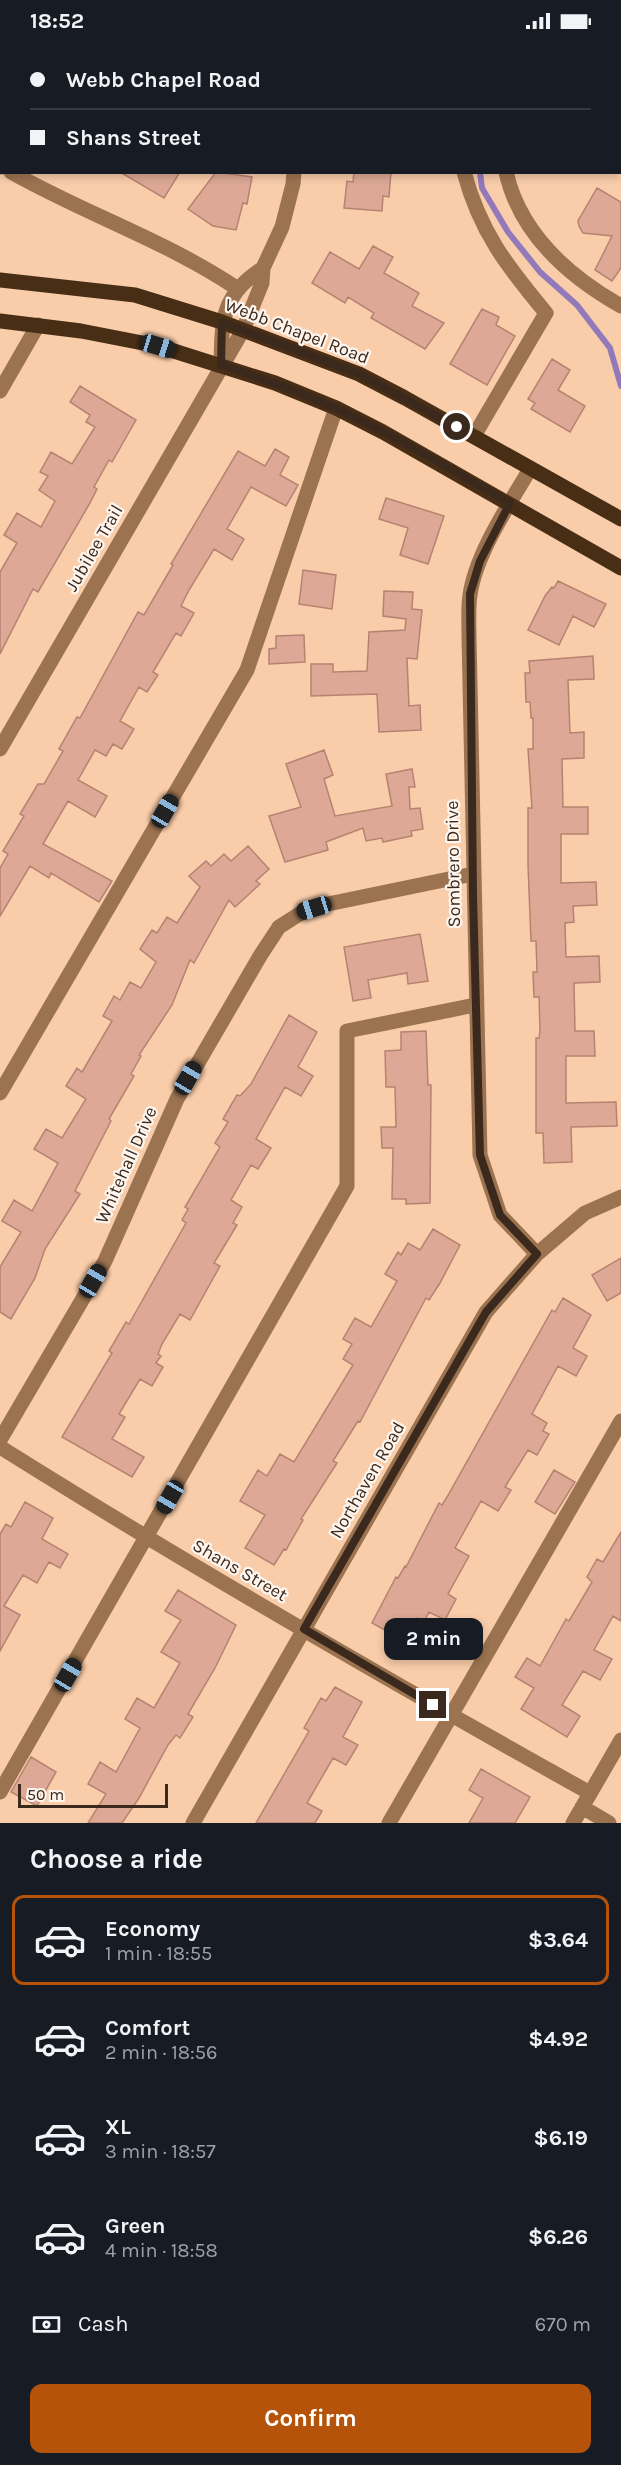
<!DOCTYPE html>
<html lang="en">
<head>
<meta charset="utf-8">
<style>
	body { margin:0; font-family:Karla,sans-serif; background:#20242c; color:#f1f3f6; height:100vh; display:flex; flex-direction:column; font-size:22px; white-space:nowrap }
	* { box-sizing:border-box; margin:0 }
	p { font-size:20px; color:#9ea1a6 }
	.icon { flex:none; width:33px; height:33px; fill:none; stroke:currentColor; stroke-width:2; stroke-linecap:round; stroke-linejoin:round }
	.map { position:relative; height:1781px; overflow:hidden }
	.drawer { display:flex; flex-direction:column; background:#171b24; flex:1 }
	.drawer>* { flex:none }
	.hud { position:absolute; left:0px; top:0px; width:621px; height:132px; box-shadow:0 3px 9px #0003; display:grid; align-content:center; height:132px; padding:0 30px; background:#171b24 }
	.scale { position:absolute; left:18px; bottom:15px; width:150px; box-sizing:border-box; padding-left:6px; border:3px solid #3a291c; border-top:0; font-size:16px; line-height:21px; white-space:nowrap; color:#3a291c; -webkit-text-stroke:4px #fff6ef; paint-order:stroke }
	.end { position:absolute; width:27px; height:27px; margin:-14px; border:8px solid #3a291c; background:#fff; box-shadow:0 0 0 3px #fff }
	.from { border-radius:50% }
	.bubble { position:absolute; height:42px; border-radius:12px; background:#171b24; box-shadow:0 3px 9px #0003; font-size:20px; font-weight:700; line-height:42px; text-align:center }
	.car { position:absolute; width:18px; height:36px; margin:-18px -9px; border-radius:8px; box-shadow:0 0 4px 2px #0007; background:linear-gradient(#222 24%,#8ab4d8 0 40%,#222 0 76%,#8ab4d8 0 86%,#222 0) }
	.hud b { display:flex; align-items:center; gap:21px; height:57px; font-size:22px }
	.hud b+b { border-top:2px solid #363941 }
	.hud i { width:15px; height:15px; background:#f1f3f6 }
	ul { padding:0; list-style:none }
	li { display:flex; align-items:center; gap:18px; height:90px; margin:0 12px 9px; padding:0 18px; border:3px solid transparent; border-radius:12px }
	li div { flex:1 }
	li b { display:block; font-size:22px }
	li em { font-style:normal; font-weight:700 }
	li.on { border-color:#b45309 }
	li>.icon { width:54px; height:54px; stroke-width:1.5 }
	h2 { padding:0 30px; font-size:27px; line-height:72px }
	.pay { display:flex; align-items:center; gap:15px; height:66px; padding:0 30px; font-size:22px }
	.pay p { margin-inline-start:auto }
	.cta { display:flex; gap:12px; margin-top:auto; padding:12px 30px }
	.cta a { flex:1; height:69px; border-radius:12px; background:#b45309; color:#fff; font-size:24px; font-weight:700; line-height:69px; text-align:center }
	.status { display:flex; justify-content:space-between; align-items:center; height:42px; padding:0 30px; background:#171b24; direction:ltr }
	.status svg { height:16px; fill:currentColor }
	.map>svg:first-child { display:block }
</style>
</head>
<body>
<div class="status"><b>18:52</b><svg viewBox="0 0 49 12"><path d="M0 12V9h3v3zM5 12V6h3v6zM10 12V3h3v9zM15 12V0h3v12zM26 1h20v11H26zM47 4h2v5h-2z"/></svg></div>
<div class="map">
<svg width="621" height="1781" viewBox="0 0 621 1781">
	<rect width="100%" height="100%" fill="#f9cdaa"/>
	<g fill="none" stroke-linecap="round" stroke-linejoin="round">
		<path stroke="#927aba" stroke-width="6" d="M486 2 487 0
			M480 130 482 146 508 190 540 230 577 263 610 306 621 344"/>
	</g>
	<path fill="#dda895" stroke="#b68371" stroke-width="1.5" d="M120 130H180L164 156Z
		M216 130 252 135 247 162 243 161 236 188 213 184 188 167Z
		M354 130H391L389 155 383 154 382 169 344 166 347 139 353 140Z
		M597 146 621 160V226L612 239 595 228 612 194 583 191 579 184 578 179Z
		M373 204 393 215 384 231 419 251 412 264 444 281 425 307 371 276 374 271 348 255 345 261 312 241 330 210 359 227Z
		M482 267 499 275 496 283 515 294 487 343 450 322Z
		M552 317 570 328 558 348 585 364 570 390 531 367 535 361 528 357Z
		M80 344 136 378 112 420 109 418 94 445 97 447 90 461 38 550 33 547 0 612V530L17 501 4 493 17 471 41 485 55 459 39 448 48 434 40 430 51 410 72 422 95 385 86 380 90 373 70 360Z
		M275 407 289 415 280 433 298 443 286 464 251 445 227 487 244 497 232 518 214 507 189 548 181 564 194 571 181 594 176 591 153 630 158 633 147 650 139 645 120 679 134 687 122 707 113 702 106 714 95 708 78 738 107 754 95 775 68 759 43 802 112 839 99 860 51 831 49 836 30 824 0 874V826L8 812 3 809 24 774 20 772 38 742H44L63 709 59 707 77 675 80 676 138 570 144 573 173 523 171 522 238 409 265 424Z
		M386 456 444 474 428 522 400 513 408 486 379 477Z
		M303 528 336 533 332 567 299 562Z
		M558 539 606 562 594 585 573 574 559 603 528 588 545 554 552 545 554 546Z
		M384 549 413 550 412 567 422 568 417 617 407 616 409 664 420 663 421 688 379 690 377 652 311 654V622H333V630L367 629 369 590 405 588 406 577 383 574Z
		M304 593 305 620 269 622V607L276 606V594Z
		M593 614 594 637 568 638 570 691 584 690V716L562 717 563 765H588V792H561V841L596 840 597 863 573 864 574 880 565 881 566 915 599 914 600 940 574 941 575 989H594L595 1014H566V1061L616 1060 617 1084 571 1085 572 1120 544 1121 543 1091H536V996H539L540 989 539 955H534L533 930H537L536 899H531L528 823V766H532L528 707H533V676H531L530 660H526L525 631H530L529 619Z
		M324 708 333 733 324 737 335 774 392 764 386 732 412 727 415 745H409L410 767 420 766 423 787 411 789 412 794 383 800 382 796 366 799 363 786 326 800 328 808 285 820 269 774 301 765 286 722Z
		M248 804 269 827 256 839 260 842 235 865 229 858 194 921 190 918 172 963 139 1013 141 1014 131 1032 134 1034 109 1077 111 1079 75 1149 80 1152 45 1207 35 1236 11 1277 0 1270V1225L21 1190 2 1179 14 1158 32 1169 58 1121 34 1107 46 1087 62 1096 86 1057 66 1044 77 1026 82 1030 112 979 103 974 114 954 120 958 130 940 141 946 156 920 140 907 152 888 157 891 167 875 177 881 200 845 189 834 206 819 211 824 224 812 231 819Z
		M420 892 428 939 408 942 407 931 368 938 371 956 353 959 344 905Z
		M289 973 317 990 298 1025 313 1034 301 1054 285 1045 256 1097 271 1106 258 1127 251 1123 231 1158 242 1165 233 1181 237 1183 214 1221 220 1224 190 1278 180 1272 162 1302 158 1312 161 1314 156 1321 163 1325 152 1344 140 1337 119 1372 125 1375 112 1397 144 1415 132 1435 62 1395 112 1311 109 1309 126 1280 129 1282 186 1181 182 1178 188 1167 185 1165 220 1105 215 1101 228 1080 223 1077 237 1053 240 1054 251 1042Z
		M426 989 428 1043H431L430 1161 406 1162V1157H392L393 1106H382L381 1085H396L395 1045H386L385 1009 401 1008V990Z
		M433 1187 460 1203 440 1241 429 1258 426 1256 360 1380 358 1379 333 1419 337 1421 301 1477 303 1478 286 1508 284 1507 274 1523 245 1506 265 1473 240 1459 258 1428 267 1434 280 1412 294 1420 353 1323 343 1317 352 1302 343 1297 355 1276 371 1285 397 1239 385 1232 398 1210 401 1213 408 1201 420 1208Z
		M621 1216V1251L607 1259 592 1233Z
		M563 1256 591 1273 573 1306 587 1314 576 1334 558 1324 532 1372 547 1381 543 1389 549 1392 537 1413 528 1408 505 1445 511 1448 498 1469 481 1459 455 1506 469 1514 448 1552 456 1557 445 1578 429 1570 424 1580 417 1576 404 1599 372 1581 396 1535 398 1536 405 1524 406 1525 439 1461 442 1463 447 1455 552 1268 555 1270Z
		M554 1428 575 1440 555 1472 535 1460Z
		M25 1460 53 1476 42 1497 68 1512 60 1526 49 1520 37 1541 23 1533 4 1564 20 1573 0 1609V1492L6 1482 11 1485Z
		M621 1490V1579L613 1574 594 1608 612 1617 600 1638 583 1629 562 1663 580 1674 567 1695 521 1667 534 1646 515 1635 527 1616 540 1624 566 1577 569 1579 592 1540 587 1535 597 1517 603 1520Z
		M178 1548 236 1583 215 1626 188 1672 193 1675 180 1696 176 1693 168 1703 139 1756 122 1781H88L106 1752 88 1742 100 1720 116 1730 140 1686 125 1677 137 1656 154 1666 180 1621 161 1610 181 1578 165 1569Z
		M335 1645 362 1660 343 1695 358 1703 346 1723 333 1716 307 1761 322 1769 315 1781H256L309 1689 304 1686 321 1656 326 1659Z
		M31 1715 56 1730 37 1764 11 1750Z
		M481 1727 530 1755 515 1781H469L483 1756 469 1748Z"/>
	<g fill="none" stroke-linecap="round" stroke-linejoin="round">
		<path stroke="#9c7350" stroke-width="15" d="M55 2 56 0
			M112 2 113 0
			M294 2V0
			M468 2 469 0
			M508 2 509 0
			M0 100 2 98
			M0 125H2
			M11 130C85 172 167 199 238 247
			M464 130C480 190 507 224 546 271L474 394
			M506 130C520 192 568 234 621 264
			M221 323C222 278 221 253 263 226
			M0 349 38 283
			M530 427C509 463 476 511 470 553 468 566 469 581 469 595L480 1113 500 1173 537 1212
			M0 707 243 288 262 241 263 226 282 185 293 142 294 130
			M0 1051 247 628 336 366
			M0 1398 105 1219 177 1057 260 914 279 885 301 871 328 862 473 832
			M0 1405C193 1526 391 1640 590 1751
			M0 1750 347 1144V989L475 963
			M582 1765 609 1781
			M193 1781 486 1270 537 1212 585 1171 621 1155
			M389 1781 621 1379
			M573 1781 621 1698"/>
		<path stroke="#492e16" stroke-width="15" d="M0 238 135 253 222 280 359 332 405 356 621 477
			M0 279 81 289 158 304 275 341 336 366 383 390 621 526"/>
	</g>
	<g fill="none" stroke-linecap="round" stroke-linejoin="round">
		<path stroke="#3a291c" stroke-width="8" d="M433 1663 304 1587 486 1270 537 1212 500 1173 480 1113 473 854 470 552 480 519 510 461C453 429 396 394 337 367 299 349 260 336 221 323L222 280 359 332 457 385"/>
	</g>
	<g text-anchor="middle" stroke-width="4.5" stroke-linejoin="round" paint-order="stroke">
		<g font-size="18" fill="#3a291c" stroke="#fff6ef">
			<text transform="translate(297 289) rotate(21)" y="6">Webb Chapel Road</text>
			<text transform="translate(94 506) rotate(-60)" y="6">Jubilee Trail</text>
			<text transform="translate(453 822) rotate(-91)" y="6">Sombrero Drive</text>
			<text transform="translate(126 1123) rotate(-66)" y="6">Whitehall Drive</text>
			<text transform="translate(367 1438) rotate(-60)" y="6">Northaven Road</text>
			<text transform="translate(240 1528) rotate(30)" y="6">Shans Street</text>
		</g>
	</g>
</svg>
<div class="scale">50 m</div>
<i class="end from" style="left:457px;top:385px"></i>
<i class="end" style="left:433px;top:1663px"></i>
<div class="bubble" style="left:384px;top:1576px;width:99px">2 min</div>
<i class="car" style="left:158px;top:304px;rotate:107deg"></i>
<i class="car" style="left:165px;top:769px;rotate:30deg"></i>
<i class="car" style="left:314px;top:866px;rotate:253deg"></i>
<i class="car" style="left:188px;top:1036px;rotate:30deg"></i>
<i class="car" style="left:93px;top:1239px;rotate:30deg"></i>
<i class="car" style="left:170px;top:1455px;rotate:210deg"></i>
<i class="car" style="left:68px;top:1633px;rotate:30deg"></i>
<div class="hud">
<b><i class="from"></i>Webb Chapel Road</b>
<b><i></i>Shans Street</b>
</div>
</div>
<section class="drawer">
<h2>Choose a ride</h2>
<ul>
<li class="on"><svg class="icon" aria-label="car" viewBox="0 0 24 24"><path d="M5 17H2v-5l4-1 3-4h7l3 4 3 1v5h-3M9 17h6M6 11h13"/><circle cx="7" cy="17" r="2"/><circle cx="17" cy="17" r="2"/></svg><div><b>Economy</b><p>1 min · 18:55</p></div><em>$3.64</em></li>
<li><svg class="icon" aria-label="car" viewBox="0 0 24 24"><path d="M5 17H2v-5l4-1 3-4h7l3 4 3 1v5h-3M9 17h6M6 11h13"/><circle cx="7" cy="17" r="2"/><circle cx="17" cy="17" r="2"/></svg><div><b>Comfort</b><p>2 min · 18:56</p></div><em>$4.92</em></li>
<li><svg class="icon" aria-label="car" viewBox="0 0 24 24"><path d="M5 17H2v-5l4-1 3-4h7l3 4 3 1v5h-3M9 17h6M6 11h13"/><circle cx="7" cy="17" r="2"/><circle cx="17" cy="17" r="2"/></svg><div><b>XL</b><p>3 min · 18:57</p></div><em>$6.19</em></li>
<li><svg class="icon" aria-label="car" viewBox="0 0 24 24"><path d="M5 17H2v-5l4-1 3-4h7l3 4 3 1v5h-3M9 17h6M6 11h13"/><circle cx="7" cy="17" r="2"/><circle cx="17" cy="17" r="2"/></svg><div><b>Green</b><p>4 min · 18:58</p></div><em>$6.26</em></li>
</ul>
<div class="pay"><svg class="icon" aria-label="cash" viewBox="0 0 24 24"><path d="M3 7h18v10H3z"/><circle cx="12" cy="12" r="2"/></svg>Cash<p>670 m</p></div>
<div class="cta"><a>Confirm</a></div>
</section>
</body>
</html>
